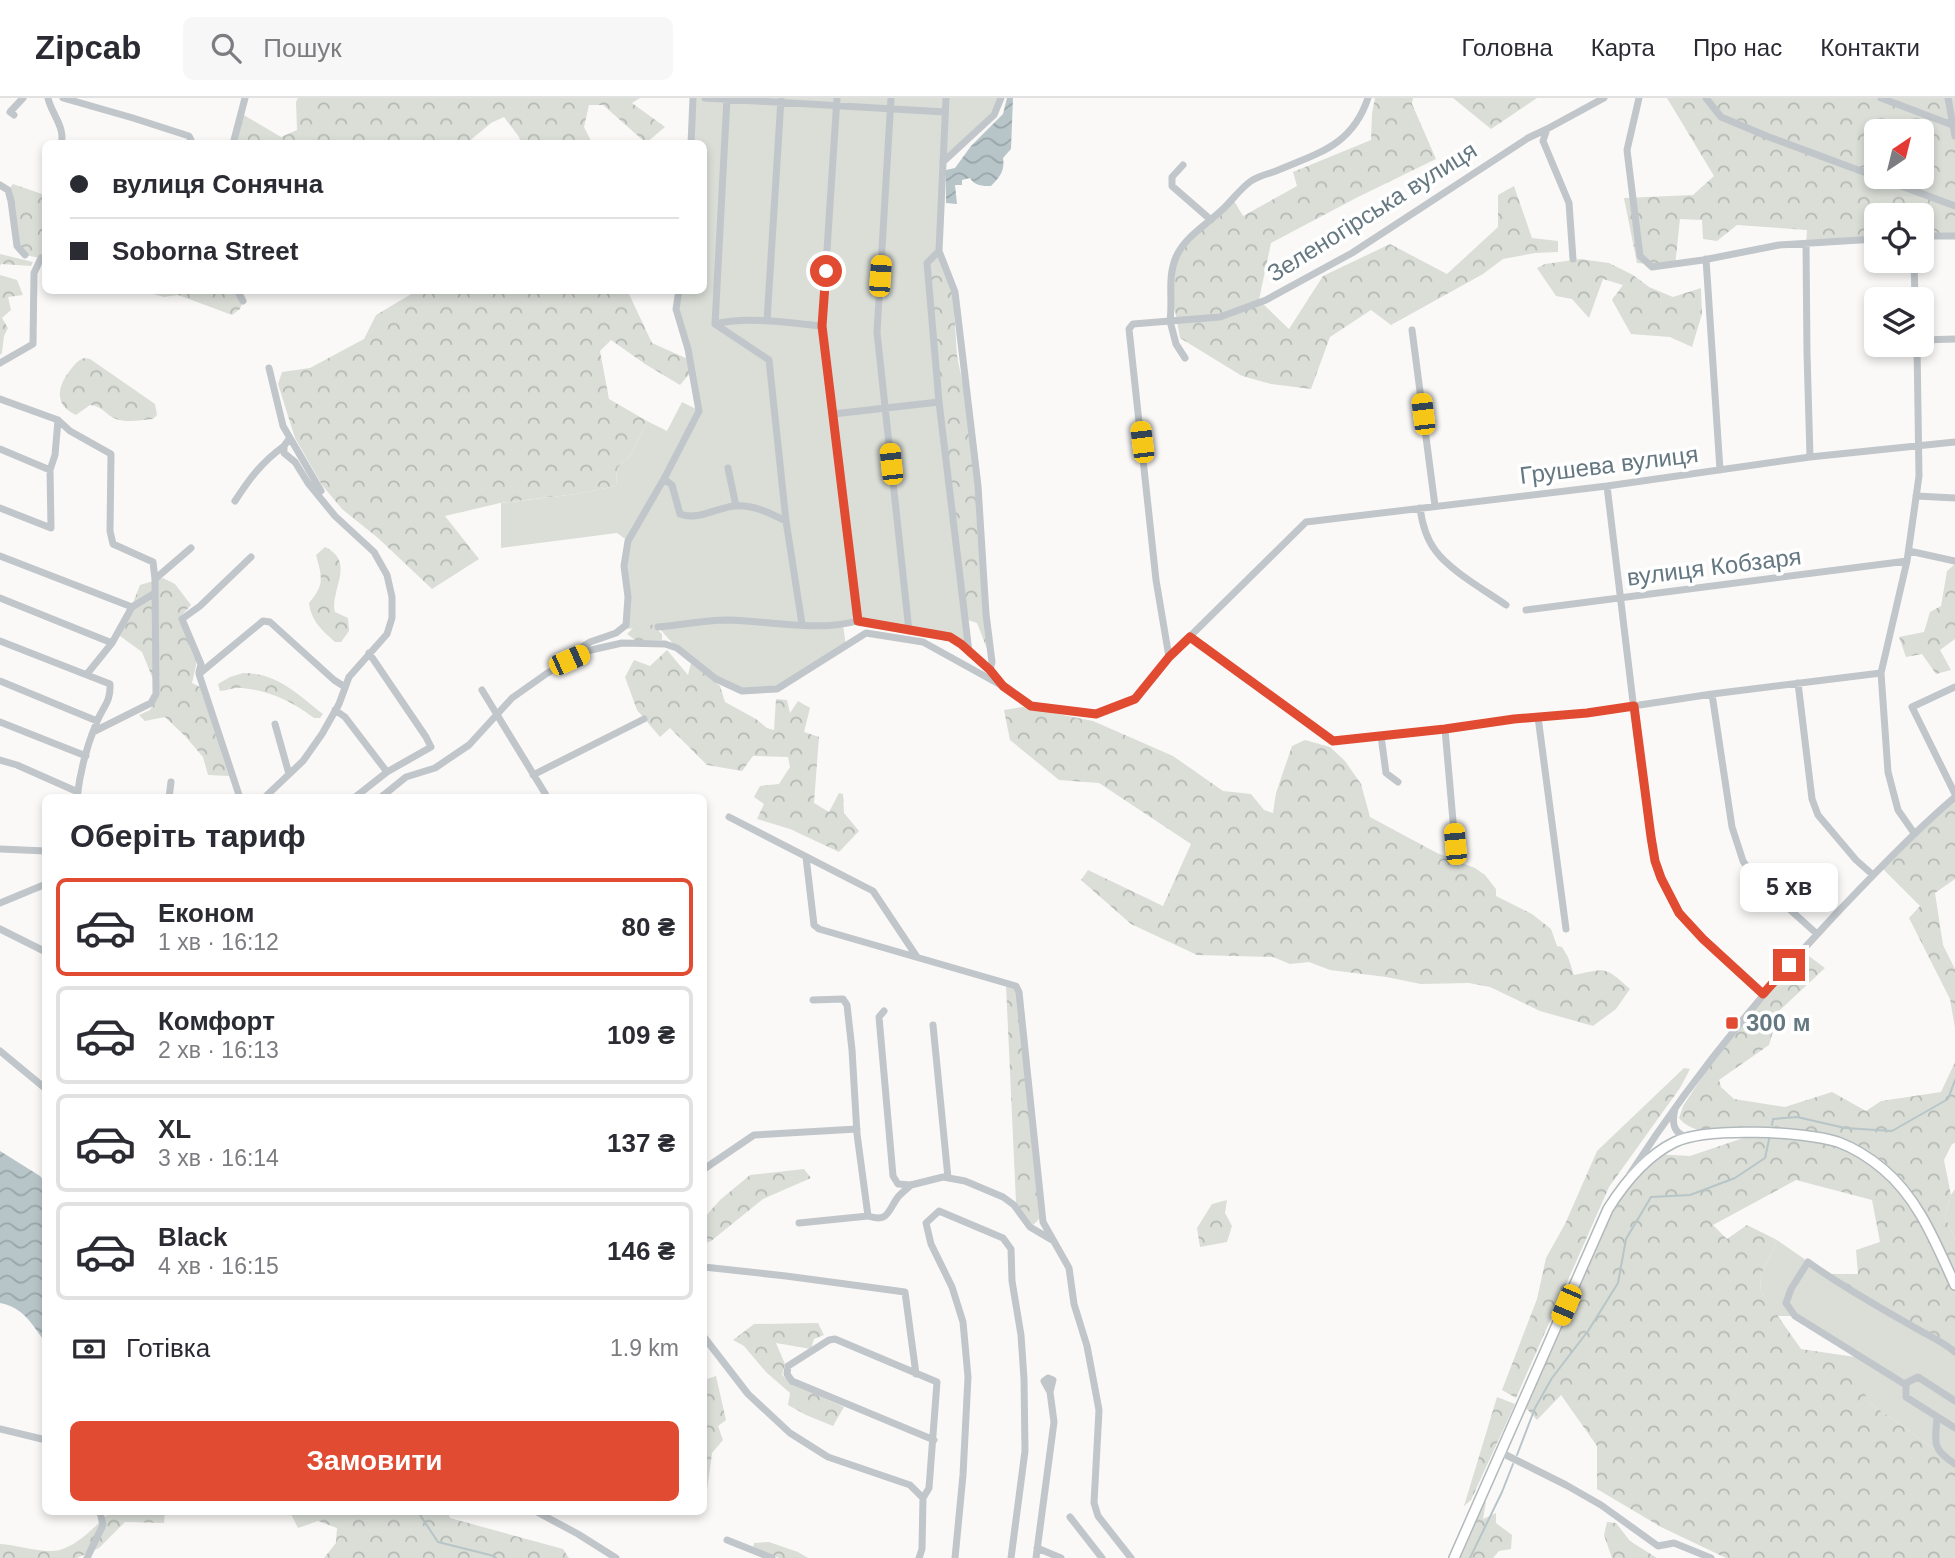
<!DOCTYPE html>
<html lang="uk">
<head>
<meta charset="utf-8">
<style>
	body { margin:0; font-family:Helvetica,sans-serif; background:#f7f7f7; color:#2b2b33; height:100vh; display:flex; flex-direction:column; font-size:26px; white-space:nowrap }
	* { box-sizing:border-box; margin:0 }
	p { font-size:23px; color:#7c7c81 }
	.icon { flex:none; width:38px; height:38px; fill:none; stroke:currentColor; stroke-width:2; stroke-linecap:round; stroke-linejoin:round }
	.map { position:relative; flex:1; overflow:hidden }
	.panel { position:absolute; left:42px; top:696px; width:665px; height:721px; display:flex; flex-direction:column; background:#fff; border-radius:10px; box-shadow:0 4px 10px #0003 }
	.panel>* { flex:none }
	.hud { position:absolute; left:42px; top:42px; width:665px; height:154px; border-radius:10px; box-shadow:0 4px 10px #0003; display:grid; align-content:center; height:154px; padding:0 28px; background:#fff }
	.needle { width:46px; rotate:35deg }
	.buttons { position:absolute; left:1864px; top:21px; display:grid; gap:14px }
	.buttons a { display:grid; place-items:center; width:70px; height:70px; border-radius:10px; background:#fff; box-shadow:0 4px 10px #0003; font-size:35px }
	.end { position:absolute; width:32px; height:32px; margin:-16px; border:9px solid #e04b31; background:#fff; box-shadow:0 0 0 4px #fff }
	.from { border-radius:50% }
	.bubble { position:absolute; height:49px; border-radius:10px; background:#fff; box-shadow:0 4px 10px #0003; font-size:23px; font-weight:700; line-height:49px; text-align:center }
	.car { position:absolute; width:21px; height:42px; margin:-21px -10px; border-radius:9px; box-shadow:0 0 5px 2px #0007; background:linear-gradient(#f5c518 24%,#345 0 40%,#f5c518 0 76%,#345 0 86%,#f5c518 0) }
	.hud b { display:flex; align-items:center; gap:24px; height:66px; font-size:26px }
	.hud b+b { border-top:2px solid #e1e1e2 }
	.hud i { width:18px; height:18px; background:#2b2b33 }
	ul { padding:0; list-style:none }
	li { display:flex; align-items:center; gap:21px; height:98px; margin:0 14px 10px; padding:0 14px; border:4px solid #e1e1e2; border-radius:10px }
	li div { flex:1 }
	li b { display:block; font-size:26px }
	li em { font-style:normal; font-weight:700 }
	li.on { border-color:#e04b31 }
	li>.icon { width:63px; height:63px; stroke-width:1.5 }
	h2 { padding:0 28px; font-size:32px; line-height:84px }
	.pay { display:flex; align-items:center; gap:18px; height:77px; padding:0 28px; font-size:26px }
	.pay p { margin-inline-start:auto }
	.cta { display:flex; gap:14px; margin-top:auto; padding:14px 28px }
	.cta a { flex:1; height:80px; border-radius:10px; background:#e04b31; color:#fff; font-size:28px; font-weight:700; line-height:80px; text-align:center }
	header { display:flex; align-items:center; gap:42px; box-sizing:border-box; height:98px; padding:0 35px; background:#fff; border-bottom:2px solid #e1e1e2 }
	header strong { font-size:33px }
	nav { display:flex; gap:38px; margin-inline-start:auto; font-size:24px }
	.search { width:490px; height:63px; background:#f7f7f7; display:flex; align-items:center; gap:18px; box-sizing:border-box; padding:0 24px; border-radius:10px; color:#7c7c81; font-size:26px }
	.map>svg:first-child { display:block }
</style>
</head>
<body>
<header>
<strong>Zipcab</strong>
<div class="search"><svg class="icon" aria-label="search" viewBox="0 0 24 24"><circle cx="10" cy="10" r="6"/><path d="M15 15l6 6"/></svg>Пошук</div>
<nav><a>Головна</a><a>Карта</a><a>Про нас</a><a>Контакти</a></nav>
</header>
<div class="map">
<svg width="1955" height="1460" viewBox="0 0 1955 1460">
	<defs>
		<pattern id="forest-crowns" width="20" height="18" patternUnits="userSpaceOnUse" patternTransform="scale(1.75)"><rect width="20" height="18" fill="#daded7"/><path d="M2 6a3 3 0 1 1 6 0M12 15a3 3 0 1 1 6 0" fill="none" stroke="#b4b9b4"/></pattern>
		<pattern id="water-waves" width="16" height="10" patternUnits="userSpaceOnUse" patternTransform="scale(1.75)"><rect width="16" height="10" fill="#b8c5c8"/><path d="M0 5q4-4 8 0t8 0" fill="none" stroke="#99a5a8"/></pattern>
	</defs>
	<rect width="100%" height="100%" fill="#faf9f8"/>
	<path fill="#daded7" d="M693 0H1001L994 17 943 64 939 153 967 540 961 546 950 539 857 523 843 527 846 548 777 591 742 593 716 581 677 550 658 529 623 531 626 527 624 468 628 443 617 435 501 450V405L576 396 616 388 617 370 631 357 647 323 667 333 682 304 698 312 676 211 679 193 704 192V46L691 45Z
		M1955 1091V1141L1945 1119 1951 1097Z
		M1777 1142 1826 1176 1955 1254V1366L1870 1305 1853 1276 1862 1260 1795 1218H1777L1761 1194 1760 1179Z"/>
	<path fill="url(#forest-crowns)" fill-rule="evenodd" d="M298 0H640L632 5 665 29 646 45 603 7H589L584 29 592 45H521L519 39 504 19 491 25 467 45 233 46 242 16 281 39 297 32 296 4Z
		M1375 0H1413L1412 6 1436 61 1356 100 1271 145 1259 202 1289 231 1323 178 1390 146 1447 176 1498 129V97L1514 88 1532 140 1558 143V154L1535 155 1503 161 1483 176 1391 227 1371 212 1330 239 1311 291 1271 286 1242 278 1180 240 1175 213 1171 211 1170 190 1180 152 1233 101 1243 118 1297 88 1293 74 1371 42 1372 15Z
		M1453 0H1537L1491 31Z
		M1667 0H1955V135L1922 138V117H1876V141L1806 146 1807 132 1737 127 1717 143 1703 141 1702 122 1680 121 1675 168 1637 165 1624 100 1693 97 1714 78ZM1876 33H1922V79H1876Z
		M13 86 45 97V161L25 157 17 148 8 92Z
		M939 153 953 196 957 258 969 316 992 564 977 525 965 521 927 165Z
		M0 156 33 164 31 168 1 166 0 168Z
		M1580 161 1609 165 1633 177 1649 189 1673 199 1701 190 1702 216 1692 249 1670 239 1631 236 1612 202 1623 187 1603 181 1589 220 1572 201 1556 198 1537 170 1545 166Z
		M0 177 17 182 23 197 8 199 11 212 2 220 8 230 4 238 2 255 0 257Z
		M418 192H599V195L629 196 652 245 690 262 692 273 680 287 645 266 611 242 600 253 609 301 647 323 631 357 617 370 616 388 576 396 500 405 445 418 479 461 432 491 378 440 342 411 322 387 295 340 278 286 282 274 310 270 364 241 376 217Z
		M142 193H237L243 203 240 211 232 217 178 197 164 199Z
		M84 260 90 261 155 306 157 317 153 321C142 322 126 325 116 321 106 317 101 307 90 307L76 317C56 308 56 292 68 275 73 269 76 263 84 260Z
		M325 449C357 464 329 493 335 514L348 520 349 533 341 544H335C322 532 311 523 309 505 325 486 322 479 316 457Z
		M1955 466V541L1940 552 1951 572 1936 576 1922 556 1906 559 1899 539 1924 534 1930 514 1941 508 1947 473Z
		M163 480 175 486 191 507 179 520 197 563 192 585 200 589 229 678 208 677 203 659 185 638 165 619 145 623 139 617 150 612 159 596 142 554 120 538 140 487Z
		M651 526 662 536V542H635L627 536 636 527Z
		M667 552 688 577 691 565 720 588 725 604 756 621 767 630 774 632 776 601 787 602 790 615 798 603 810 610 804 634 819 639 814 705 829 714 839 695 843 696 844 715 859 733 839 754 790 731 757 721 764 706 754 699 760 688 779 686 790 669 788 659 753 658 742 673 707 667 670 630 660 639 637 612 625 579 634 562 650 568Z
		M243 575C278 575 297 596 323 616L320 620H314C291 603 271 593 242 590 234 589 227 593 220 593L218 586 230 579Z
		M1023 609 1093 623 1173 658 1223 693 1251 696 1264 712 1273 715 1276 695 1292 648 1305 642 1330 649 1345 663 1361 686 1370 719 1437 755 1475 770 1485 777 1496 791V798L1532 816 1551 831 1557 848 1562 849 1568 859 1574 877C1608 870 1605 869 1630 891L1616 911 1593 928 1540 913 1490 889 1469 885 1421 886 1386 879 1330 872 1309 864 1290 866 1273 859 1197 857 1131 826 1081 782 1088 772 1163 808 1191 746 1099 685 1059 682 1010 642 1004 612Z
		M1955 699V781L1935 795 1943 847 1955 871V930L1950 901 1909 820 1920 808 1881 769Z
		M1802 853 1825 870 1779 913 1769 947 1719 982 1721 989 1734 1001 1785 1009 1832 994 1866 1013 1881 1003 1941 994 1955 964V1045L1952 1046 1944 1062 1951 1097 1945 1119 1955 1141V1254L1826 1176H1858L1856 1152 1880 1144 1872 1102 1796 1082 1713 1127 1727 1141 1747 1127 1777 1142 1760 1179 1761 1194 1801 1251 1862 1260 1854 1276 1870 1305 1955 1366V1460H1726L1661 1429 1597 1391V1348L1561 1297 1537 1322 1526 1310 1609 1121 1639 1071 1654 1056 1690 1058 1758 1035C1736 1036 1693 1039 1679 1020L1683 1008 1739 923Z
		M1006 887 1020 889 1039 1121 1033 1127 1016 1104Z
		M1684 970 1690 971 1680 990 1609 1089 1516 1300 1502 1292 1537 1201 1546 1160 1565 1126 1597 1053Z
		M804 1071 811 1080 763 1101 711 1143 704 1146V1120L720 1102 750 1077Z
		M1227 1102 1225 1115 1232 1128 1227 1144 1200 1149 1197 1130 1212 1106Z
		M818 1225 824 1237 814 1241 811 1251 776 1245 785 1266 782 1277 792 1286 844 1309 833 1328 806 1317 788 1307 790 1295 766 1274 744 1248 733 1242 754 1226Z
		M716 1278 726 1322 718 1328 723 1342 712 1355 707 1392H704V1282Z
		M1497 1299 1515 1306 1471 1402 1464 1408Z
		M1484 1403 1486 1404 1483 1421 1496 1415V1425L1512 1437 1511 1451 1499 1453 1493 1460H1459Z
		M110 1414H165L164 1425 125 1424 99 1450 77 1460H0V1446C17 1447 34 1453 50 1453 73 1454 95 1428 110 1414Z
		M290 1414H448L450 1420 563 1451 569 1460H324L336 1445 337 1430 318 1423 298 1430Z
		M1607 1424 1616 1425 1630 1443 1657 1460H1612L1604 1437Z
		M769 1444 798 1454 808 1460H779L753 1450 754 1445Z"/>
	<path fill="url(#water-waves)" d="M1007 0H1013L1011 51 1003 60C1005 73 1000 79 991 88 982 88 975 88 970 80L962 82V87H955L957 106 946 105V72L955 70 971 48 1003 16Z
		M0 1053 40 1078 45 1084V1244C31 1225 24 1210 0 1205Z"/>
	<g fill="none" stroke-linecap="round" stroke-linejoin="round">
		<path stroke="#b8c5c8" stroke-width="2" d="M1772 1027 1773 1021 1797 1019 1845 1030 1892 1033 1948 1001 1955 982
			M1517 1357 1535 1310 1552 1280 1588 1233 1618 1185 1626 1141 1651 1099 1690 1097 1735 1080 1765 1060 1770 1037
			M418 1414 438 1444 494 1458 496 1460
			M1470 1460 1502 1394 1513 1366"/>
		<g stroke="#b2b9bc" stroke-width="12">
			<path id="major" d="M1454 1460 1608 1111C1625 1084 1646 1058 1675 1044 1706 1029 1804 1033 1838 1044 1854 1050 1870 1060 1883 1071 1919 1101 1936 1146 1955 1187"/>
		</g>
		<path stroke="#c1c6ca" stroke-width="7" d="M48 0C51 15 66 30 61 46
			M63 0 133 20 189 38 193 46
			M705 0 945 14
			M727 0 715 226 769 262 786 423 802 526
			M837 0 822 228 857 523
			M891 0 877 234 909 533
			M946 0 939 153 927 165 939 304 969 554
			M1639 0 1627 52 1640 158 1652 169 1703 162 1779 147 1876 141
			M1706 0 1721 19 1769 39 1955 108
			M1881 0 1955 28
			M1948 0 1955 38
			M14 17 10 14 23 0
			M233 46 245 0
			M691 46 693 0
			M943 64 994 17 1001 0
			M1183 67 1172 79V88L1211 122
			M0 87 8 92 11 103 17 148 25 157
			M1922 138H1955
			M1806 146 1807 255 1810 359
			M939 153 955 194 978 388 986 516 992 564 990 572
			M1573 161 1569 105 1543 43 1547 31 1604 0
			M1706 161 1720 372
			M1914 163 1915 201
			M237 192 243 203
			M767 223 781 1
			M715 226C745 218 791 225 822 228
			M1412 232 1435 408
			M1922 242 1955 241
			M1185 260 1176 246 1170 223 1220 219 1266 202 1352 155 1528 40 1547 31
			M0 265 33 246 34 175 41 160
			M269 270 283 328 321 393
			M0 301 58 322 70 333 111 356 110 433 113 446 153 464 155 481 156 596 151 605 93 634
			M833 316 939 304
			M0 351 50 372 55 357 58 322
			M728 370 736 408
			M664 381 672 387 680 416C697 423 716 410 734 408 752 406 770 415 786 423
			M1607 388 1640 662 1655 763 1661 780 1679 815 1703 841 1763 896
			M1916 398 1955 400
			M235 403C250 380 261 365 284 348
			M0 410 51 430 50 372
			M1420 410C1422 425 1426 440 1435 452 1449 472 1486 493 1506 507
			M1909 453 1955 463
			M0 458 132 509
			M155 481 191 450
			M0 500 112 545 87 576
			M1526 512 1907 463
			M658 529C681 527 705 522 728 522 769 523 819 534 857 523L950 539 961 546 990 572 1003 588 1031 608 1096 616 1135 601 1169 559 1306 424 1607 388 1810 359 1955 344
			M1190 539 1333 643 1445 631 1514 621 1587 615 1712 596 1881 575
			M0 543 110 586C111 605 102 609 96 626 86 650 80 674 77 700
			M112 545 132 509 155 495
			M1169 559 1156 482 1129 231 1133 226 1170 223C1173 201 1167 180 1176 159 1185 138 1209 125 1224 110 1233 101 1241 90 1251 83 1258 78 1268 76 1276 73 1318 55 1352 48 1368 0
			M569 562 591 552 622 545 665 546 677 550 716 581 742 593 777 591 866 535 923 544 999 586
			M199 574 201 566 182 521 200 508 251 459
			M0 583 97 623
			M1798 585 1812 701 1818 717 1856 762 1873 777
			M1955 589 1912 609 1955 696
			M482 592 546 697 545 700
			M1712 596 1732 729 1743 763 1753 778 1817 836
			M335 612 345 619 387 674
			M1538 619 1566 831
			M0 624 86 658
			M275 626 289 676
			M1445 631 1455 746
			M1381 638 1386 675 1398 684
			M0 662 17 667 78 694
			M533 677 644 621
			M169 700 171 684
			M240 700 199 576 263 523 270 524 334 582 345 589
			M264 700 303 663 322 636 339 606 349 579 387 536 392 520V499L387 477 374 454 335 418 308 385 295 364 284 355V348L289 341
			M354 700 387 674 431 649 426 639 369 555
			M380 700 406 679 435 670 469 647 512 600 546 576 569 562 572 556 590 544 616 535 626 527 628 499 624 468 628 443 665 379 699 313 688 251 676 211 679 192
			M729 719 873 793 917 859
			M1914 735 1898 712 1888 674 1881 575 1907 463 1919 378 1917 247
			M0 751 46 753
			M806 759 814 827 819 831 1016 888 1019 894 1043 1124 1069 1170 1074 1206 1087 1248 1099 1312 1094 1405 1098 1418 1131 1460
			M0 805 46 786
			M0 831 46 854
			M813 902 843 901 847 907 852 952 857 1036 868 1118C889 1125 888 1112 898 1099 902 1094 907 1091 911 1087
			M884 913 879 919 893 1078 898 1086 911 1087 943 1079 965 1083 1003 1099 1014 1107 1030 1129 1052 1142
			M933 927 948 1080
			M0 953 46 991
			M1675 1011C1672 1023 1672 1035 1687 1039
			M704 1071 754 1037 857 1031
			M1630 1076C1690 983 1758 899 1834 818 1873 777 1912 736 1955 699
			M799 1125 868 1118
			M704 1169 786 1178 905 1194 916 1276
			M704 1239 748 1296 790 1335 828 1359 910 1387 923 1400 922 1451 919 1460
			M1906 1287 1795 1218 1786 1205 1791 1191 1808 1164C1841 1188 1877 1208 1912 1228 1927 1237 1942 1243 1955 1254
			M1955 1303 1918 1279 1906 1285V1299L1955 1330
			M1937 1320C1935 1346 1932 1351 1955 1366
			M0 1331 46 1342
			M1502 1355 1566 1387 1601 1407 1658 1448 1674 1445 1711 1460
			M923 1400 929 1390 937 1284 835 1241 829 1242 788 1268 787 1276 792 1283 934 1342
			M537 1414 578 1436 616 1460
			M1070 1419 1102 1460
			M727 1442 772 1460
			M1037 1450 1061 1460
			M87 1460 103 1427 100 1414
			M955 1460 963 1377 968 1279 963 1224 952 1189 931 1146 926 1125 939 1113 1003 1140 1011 1151 1012 1183 1021 1237 1024 1281 1025 1353 1011 1460
			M1036 1460 1054 1324 1050 1294 1053 1282 1048 1280 1044 1283 1050 1294"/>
		<use href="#major" stroke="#fff" stroke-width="9"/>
	</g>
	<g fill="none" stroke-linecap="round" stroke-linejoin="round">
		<path stroke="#e04b31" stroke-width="9" d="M826 173 822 228 858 523 950 539 961 546 990 572 1003 588 1031 608 1096 616 1135 601 1169 559 1190 539 1333 643 1445 631 1514 621 1587 615 1634 608 1651 739 1655 763 1661 780 1679 815 1703 841 1763 896 1789 867"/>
	</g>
	<rect fill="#e04b31" stroke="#fff" stroke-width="2.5" x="1725" y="918" width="14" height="14" rx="3.5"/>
	<g text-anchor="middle" stroke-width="7" stroke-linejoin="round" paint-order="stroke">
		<g font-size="24" fill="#657882" stroke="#fff">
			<text transform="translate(1372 114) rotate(-32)" y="8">Зеленогірська вулиця</text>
			<text transform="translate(1609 367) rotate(-7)" y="8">Грушева вулиця</text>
			<text transform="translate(1714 469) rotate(-7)" y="8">вулиця Кобзаря</text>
		</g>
		<g font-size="24" font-weight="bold" fill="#657882" stroke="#fff" text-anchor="start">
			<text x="1746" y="933">300 м</text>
		</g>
	</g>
</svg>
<div class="buttons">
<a><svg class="needle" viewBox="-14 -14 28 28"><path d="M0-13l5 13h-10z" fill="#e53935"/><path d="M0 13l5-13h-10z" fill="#7c7c81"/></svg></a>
<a><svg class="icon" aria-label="locate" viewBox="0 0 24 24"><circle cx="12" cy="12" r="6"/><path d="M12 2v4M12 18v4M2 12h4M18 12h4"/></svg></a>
<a><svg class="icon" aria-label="layers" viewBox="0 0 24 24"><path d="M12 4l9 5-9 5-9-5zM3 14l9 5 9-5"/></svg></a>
</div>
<i class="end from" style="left:826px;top:173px"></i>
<i class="end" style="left:1789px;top:867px"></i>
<div class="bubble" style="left:1740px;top:765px;width:98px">5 хв</div>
<i class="car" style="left:880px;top:178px;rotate:4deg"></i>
<i class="car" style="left:1423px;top:316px;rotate:353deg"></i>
<i class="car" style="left:1142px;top:344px;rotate:353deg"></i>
<i class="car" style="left:891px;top:366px;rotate:354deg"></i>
<i class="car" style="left:569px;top:562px;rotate:66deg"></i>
<i class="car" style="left:1455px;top:746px;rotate:355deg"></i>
<i class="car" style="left:1566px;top:1207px;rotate:203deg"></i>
<div class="hud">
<b><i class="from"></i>вулиця Сонячна</b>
<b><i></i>Soborna Street</b>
</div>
<section class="panel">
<h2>Оберіть тариф</h2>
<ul>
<li class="on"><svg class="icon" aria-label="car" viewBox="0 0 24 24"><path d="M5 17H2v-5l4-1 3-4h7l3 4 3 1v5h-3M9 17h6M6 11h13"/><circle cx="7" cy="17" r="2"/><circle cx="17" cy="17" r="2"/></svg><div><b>Економ</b><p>1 хв · 16:12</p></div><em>80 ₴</em></li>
<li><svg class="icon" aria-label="car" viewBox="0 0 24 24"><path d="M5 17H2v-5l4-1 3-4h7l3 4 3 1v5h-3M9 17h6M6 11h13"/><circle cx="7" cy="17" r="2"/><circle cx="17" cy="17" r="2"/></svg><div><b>Комфорт</b><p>2 хв · 16:13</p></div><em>109 ₴</em></li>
<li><svg class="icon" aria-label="car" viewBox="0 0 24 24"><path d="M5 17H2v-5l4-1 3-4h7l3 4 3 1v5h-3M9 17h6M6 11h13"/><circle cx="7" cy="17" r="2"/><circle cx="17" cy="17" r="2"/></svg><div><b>XL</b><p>3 хв · 16:14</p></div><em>137 ₴</em></li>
<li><svg class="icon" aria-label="car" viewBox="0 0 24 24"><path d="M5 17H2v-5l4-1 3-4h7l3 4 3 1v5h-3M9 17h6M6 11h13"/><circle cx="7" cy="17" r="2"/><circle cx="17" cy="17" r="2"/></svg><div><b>Black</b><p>4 хв · 16:15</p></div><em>146 ₴</em></li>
</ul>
<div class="pay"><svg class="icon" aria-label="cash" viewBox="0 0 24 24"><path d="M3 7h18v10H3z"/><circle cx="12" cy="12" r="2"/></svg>Готівка<p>1.9 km</p></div>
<div class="cta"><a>Замовити</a></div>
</section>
</div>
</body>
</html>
